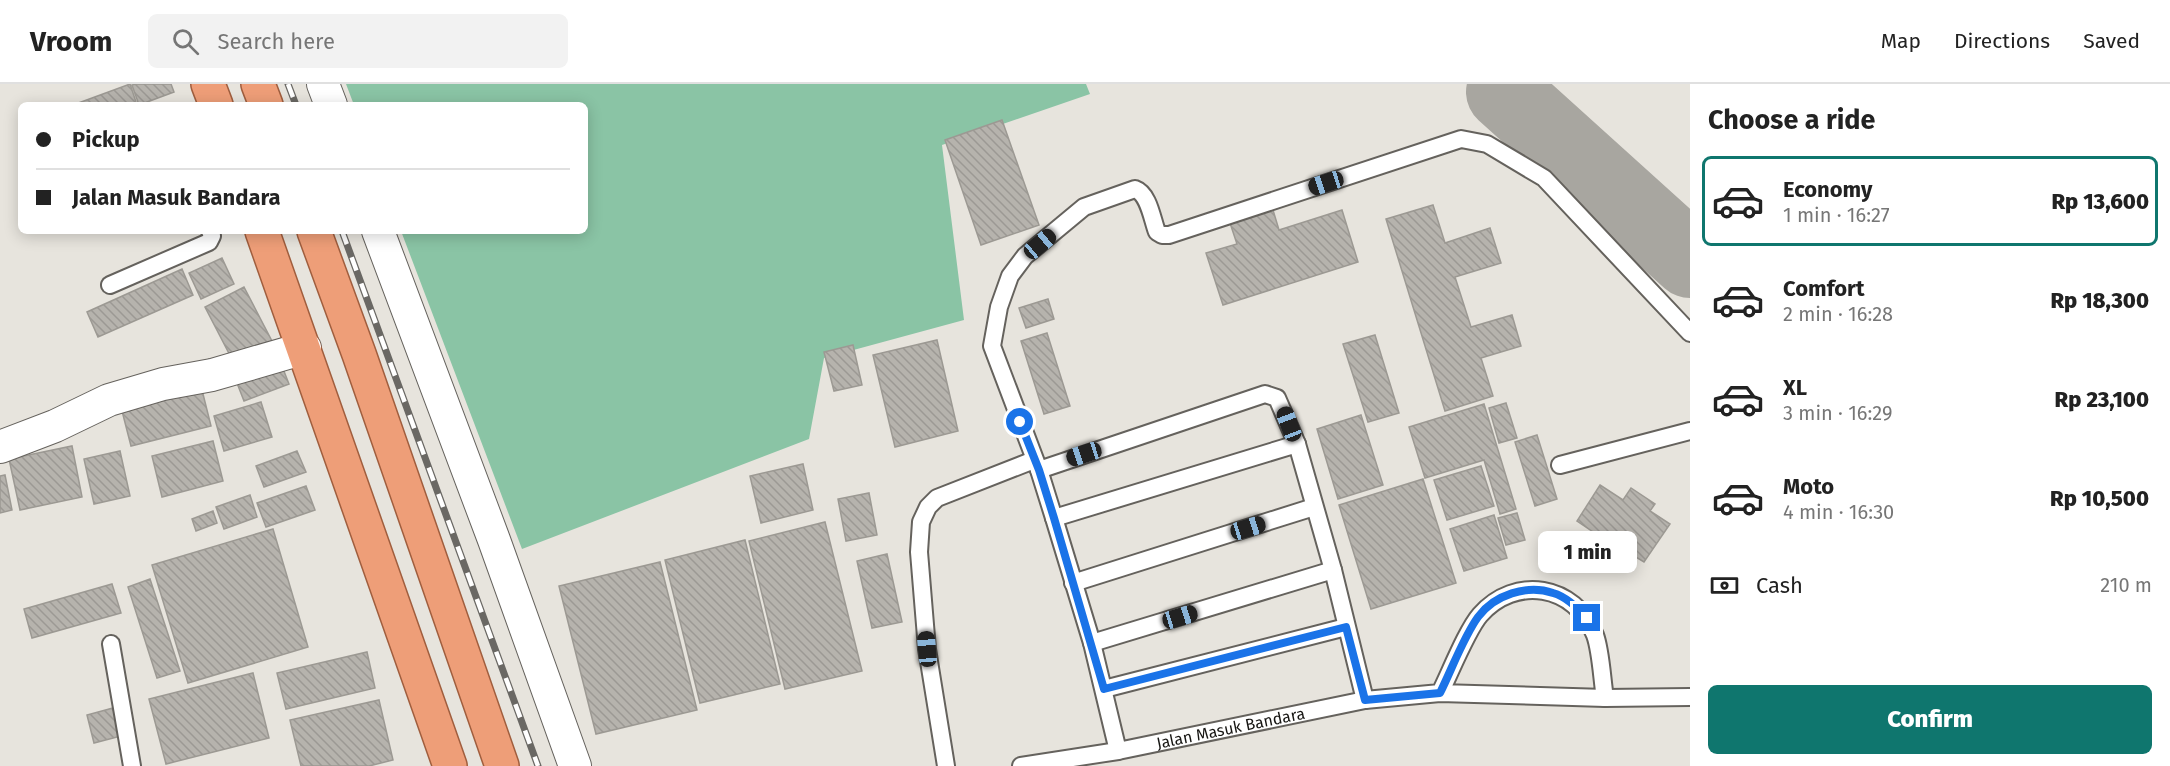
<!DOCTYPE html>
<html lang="en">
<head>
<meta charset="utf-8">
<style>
	body { margin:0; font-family:"Fira Sans",sans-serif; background:#f2f2f2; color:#222; height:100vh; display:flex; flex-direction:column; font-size:22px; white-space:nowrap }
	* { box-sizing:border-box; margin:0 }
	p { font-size:20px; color:#767676 }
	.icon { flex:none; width:33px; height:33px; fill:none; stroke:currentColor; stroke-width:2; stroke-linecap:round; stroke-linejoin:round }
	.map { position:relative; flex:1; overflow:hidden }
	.details { display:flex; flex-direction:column; background:#fff; width:480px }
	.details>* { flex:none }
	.hud { position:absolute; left:18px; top:18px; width:570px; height:132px; border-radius:9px; box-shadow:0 3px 15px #0003; display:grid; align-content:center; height:132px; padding:0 18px; background:#fff }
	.end { position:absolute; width:27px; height:27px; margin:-14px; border:8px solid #1a73e8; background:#fff; box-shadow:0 0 0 3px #fff }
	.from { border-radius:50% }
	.bubble { position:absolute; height:42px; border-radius:9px; background:#fff; box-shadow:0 3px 15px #0003; font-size:20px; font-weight:800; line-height:42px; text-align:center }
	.car { position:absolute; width:18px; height:36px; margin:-18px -9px; border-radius:8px; box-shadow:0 0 4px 2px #0007; background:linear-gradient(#222 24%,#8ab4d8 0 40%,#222 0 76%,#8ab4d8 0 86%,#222 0) }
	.hud b { display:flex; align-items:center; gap:21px; height:57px; font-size:22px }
	.hud b+b { border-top:2px solid #e0e0e0 }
	.hud i { width:15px; height:15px; background:#222 }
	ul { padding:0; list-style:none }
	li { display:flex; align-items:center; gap:18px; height:90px; margin:0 12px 9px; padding:0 6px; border:3px solid transparent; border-radius:9px }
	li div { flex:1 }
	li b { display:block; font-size:22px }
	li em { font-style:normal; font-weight:800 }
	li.selected { border-color:#0f766e }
	li>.icon { width:54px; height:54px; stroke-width:1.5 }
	h2 { padding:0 18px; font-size:27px; line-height:72px }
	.pay { display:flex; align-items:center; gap:15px; height:66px; padding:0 18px; font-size:22px }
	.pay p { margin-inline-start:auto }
	.cta { display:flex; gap:12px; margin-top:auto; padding:12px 18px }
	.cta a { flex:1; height:69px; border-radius:9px; background:#0f766e; color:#fff; font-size:24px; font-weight:800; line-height:69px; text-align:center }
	header { display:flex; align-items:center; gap:36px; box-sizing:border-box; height:84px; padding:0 30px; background:#fff; border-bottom:2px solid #e0e0e0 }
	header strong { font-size:28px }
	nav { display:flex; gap:33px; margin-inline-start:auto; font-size:21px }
	.search { width:420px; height:54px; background:#f2f2f2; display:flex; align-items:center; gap:15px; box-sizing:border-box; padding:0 21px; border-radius:9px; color:#767676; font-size:22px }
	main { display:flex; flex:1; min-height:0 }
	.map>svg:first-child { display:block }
</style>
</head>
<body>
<header>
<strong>Vroom</strong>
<div class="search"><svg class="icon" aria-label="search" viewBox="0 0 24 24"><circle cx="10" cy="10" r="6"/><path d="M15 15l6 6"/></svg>Search here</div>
<nav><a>Map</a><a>Directions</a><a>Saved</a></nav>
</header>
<main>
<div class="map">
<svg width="1690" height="682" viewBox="0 0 1690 682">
	<defs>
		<pattern id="building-back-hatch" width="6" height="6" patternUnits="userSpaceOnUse" patternTransform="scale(1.5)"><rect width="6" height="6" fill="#b6b3ad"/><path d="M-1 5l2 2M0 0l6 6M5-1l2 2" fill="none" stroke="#9c9994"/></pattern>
	</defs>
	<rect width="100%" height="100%" fill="#e7e4dd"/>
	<path fill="#8ac4a5" d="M346 0H1086L1090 10 942 61 964 236 824 274 809 355 522 465 401 147H585V21H354Z"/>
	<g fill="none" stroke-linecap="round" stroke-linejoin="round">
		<path stroke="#a8a6a0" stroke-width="76" d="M1504 8 1690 176"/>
	</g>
	<path fill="url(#building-back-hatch)" stroke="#9c9993" stroke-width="1.5" d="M130 0 137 21H73Z
		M136 0H171L174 8 139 21 132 1Z
		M1002 36 1039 141 981 161 945 56Z
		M1433 121 1445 159 1490 144 1501 179 1455 193 1471 243 1512 231 1521 262 1481 274 1493 312 1445 327 1386 135Z
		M1273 126 1279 146 1342 126 1358 178 1223 221 1206 169 1237 160 1230 139Z
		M222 174 234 200 201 215 189 189Z
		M182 185 193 211 98 253 87 228Z
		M244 203 274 261 235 281 205 223Z
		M1048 215 1054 235 1026 244 1019 224Z
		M1047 249 1070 322 1044 330 1021 257Z
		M1375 251 1399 329 1368 338 1343 260Z
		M937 256 958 347 895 363 873 271Z
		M853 261 862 301 834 307 824 268Z
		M280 277 289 300 244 317 235 294Z
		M201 302 211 342 131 362 121 323Z
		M261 318 272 353 224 367 214 332Z
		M1506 319 1517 354 1499 359 1489 324Z
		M1484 320 1516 425 1500 430 1484 376 1425 394 1409 343Z
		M1361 331 1383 401 1338 415 1317 345Z
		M1537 351 1557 415 1535 422 1515 358Z
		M213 357 223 397 162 413 152 372Z
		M72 362 82 413 20 426 9 375Z
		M120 367 130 412 94 420 84 375Z
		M297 367 306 388 264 403 256 382Z
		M803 380 813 426 761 439 750 392Z
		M1481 382 1494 422 1447 436 1434 396Z
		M5 391 12 426 0 429V392Z
		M1423 395 1456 499 1371 525 1339 421Z
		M1600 401 1623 416 1631 404 1655 420 1650 427 1670 440 1644 478 1626 467 1614 485 1589 468 1599 452 1577 437Z
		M306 402 315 426 266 443 257 419Z
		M869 409 877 451 846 457 838 415Z
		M250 411 257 433 224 445 216 423Z
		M213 427 217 439 196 447 192 435Z
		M1517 429 1525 456 1506 461 1498 434Z
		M1494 431 1507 474 1464 487 1450 445Z
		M825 438 862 587 785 605 749 457Z
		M273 445 308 563 188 599 152 481Z
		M745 456 780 600 700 619 665 476Z
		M887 470 902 538 872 544 857 477Z
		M660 478 697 626 596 650 559 502Z
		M150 495 180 587 157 594 128 503Z
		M112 500 121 529 32 554 24 525Z
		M367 568 375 604 286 625 277 589Z
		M253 589 269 654 166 680 149 615Z
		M379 616 393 676 369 682H301L290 636Z
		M113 624 121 652 94 659 87 631Z"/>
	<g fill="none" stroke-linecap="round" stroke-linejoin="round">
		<g stroke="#65625d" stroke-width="20">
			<g id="service">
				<path d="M110 201 209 158 212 152 210 147"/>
				<path d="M1560 381 1690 347"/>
				<path d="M1039 386 1265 310 1277 314 1297 360 1333 486 1365 616"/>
				<path d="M1054 434 1297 360"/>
				<path d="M1073 499 1314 423"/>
				<path d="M1092 559 1333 486"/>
				<path d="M111 560 132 682"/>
				<path d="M1104 605 1346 543"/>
				<path d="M1605 614 1690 613"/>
				<path d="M1118 667 1092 559 1054 434 1039 386 992 262 999 223 1010 192 1025 172 1084 123 1135 105C1149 110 1152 135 1157 148L1162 151H1169L1461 55 1487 60 1544 94 1690 249"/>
				<path d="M946 682 927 565 919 468 921 438 928 423 937 414 1034 376"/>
				<path id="s1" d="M1021 682 1118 667 1365 616 1440 609 1605 614C1602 596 1601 567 1595 551 1575 500 1515 491 1480 531 1467 546 1450 589 1440 609"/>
			</g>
		</g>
		<g stroke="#65625d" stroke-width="34">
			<path id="minor" d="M323 0 331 21
				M378 147 494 456 575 682
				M0 363 55 342 109 316 163 300 212 291 305 264"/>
		</g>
		<g stroke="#a05e3e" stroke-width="36">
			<path id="trunk" d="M208 0 216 21
				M258 0 266 21
				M262 147 450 682
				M314 147 359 270 502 682"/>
		</g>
		<use href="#service" stroke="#fff" stroke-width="16"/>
		<use href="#minor" stroke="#fff" stroke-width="32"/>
		<use href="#trunk" stroke="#ee9e78" stroke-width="33"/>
		<g stroke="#6a6864" stroke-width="7">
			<path id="rail" d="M288 0 296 21
				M342 147 538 682"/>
		</g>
		<use href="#rail" stroke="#fff" stroke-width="4.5" stroke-dasharray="14" stroke-linecap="butt"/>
	</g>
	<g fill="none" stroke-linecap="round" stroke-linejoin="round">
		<path stroke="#1a73e8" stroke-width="8" d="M1020 338 1039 386 1054 434 1104 605 1346 543 1365 616 1440 609C1451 587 1464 552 1478 533 1494 511 1527 500 1553 509 1567 513 1577 524 1587 534"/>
	</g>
	<g text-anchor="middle" stroke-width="5" stroke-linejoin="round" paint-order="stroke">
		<g font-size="16" fill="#161512" stroke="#fff">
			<text dy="6" stroke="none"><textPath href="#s1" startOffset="213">Jalan Masuk Bandara</textPath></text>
		</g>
	</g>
</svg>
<i class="end from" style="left:1020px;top:338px"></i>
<i class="end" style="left:1587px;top:534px"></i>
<div class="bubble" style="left:1538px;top:447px;width:99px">1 min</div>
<i class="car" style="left:1326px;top:99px;rotate:252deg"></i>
<i class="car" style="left:1040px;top:160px;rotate:50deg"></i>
<i class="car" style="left:1289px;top:340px;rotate:339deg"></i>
<i class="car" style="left:1084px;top:370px;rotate:252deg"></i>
<i class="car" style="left:1248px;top:444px;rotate:73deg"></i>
<i class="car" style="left:1180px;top:533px;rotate:73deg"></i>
<i class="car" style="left:927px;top:565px;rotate:355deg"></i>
<div class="hud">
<b><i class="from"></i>Pickup</b>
<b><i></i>Jalan Masuk Bandara</b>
</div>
</div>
<section class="details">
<h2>Choose a ride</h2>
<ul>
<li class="selected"><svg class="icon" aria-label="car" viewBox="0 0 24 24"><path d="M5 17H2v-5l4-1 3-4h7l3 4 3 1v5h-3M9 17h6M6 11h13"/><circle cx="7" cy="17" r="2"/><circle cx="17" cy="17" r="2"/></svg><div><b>Economy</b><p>1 min · 16:27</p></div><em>Rp 13,600</em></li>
<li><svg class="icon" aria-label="car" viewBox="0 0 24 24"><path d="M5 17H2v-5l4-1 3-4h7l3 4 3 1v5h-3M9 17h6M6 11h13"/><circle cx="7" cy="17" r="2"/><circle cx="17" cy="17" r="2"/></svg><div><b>Comfort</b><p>2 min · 16:28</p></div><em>Rp 18,300</em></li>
<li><svg class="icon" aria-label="car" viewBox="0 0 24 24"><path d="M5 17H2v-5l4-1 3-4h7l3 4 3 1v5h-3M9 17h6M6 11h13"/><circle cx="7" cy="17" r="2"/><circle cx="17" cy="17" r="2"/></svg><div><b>XL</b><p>3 min · 16:29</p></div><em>Rp 23,100</em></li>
<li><svg class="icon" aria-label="car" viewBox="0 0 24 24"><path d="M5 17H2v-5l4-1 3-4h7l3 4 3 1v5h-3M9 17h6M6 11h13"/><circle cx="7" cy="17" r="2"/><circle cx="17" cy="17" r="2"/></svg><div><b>Moto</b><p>4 min · 16:30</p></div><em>Rp 10,500</em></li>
</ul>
<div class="pay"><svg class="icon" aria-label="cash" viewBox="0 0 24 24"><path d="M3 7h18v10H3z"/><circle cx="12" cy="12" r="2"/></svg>Cash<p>210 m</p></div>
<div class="cta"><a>Confirm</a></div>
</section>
</main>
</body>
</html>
